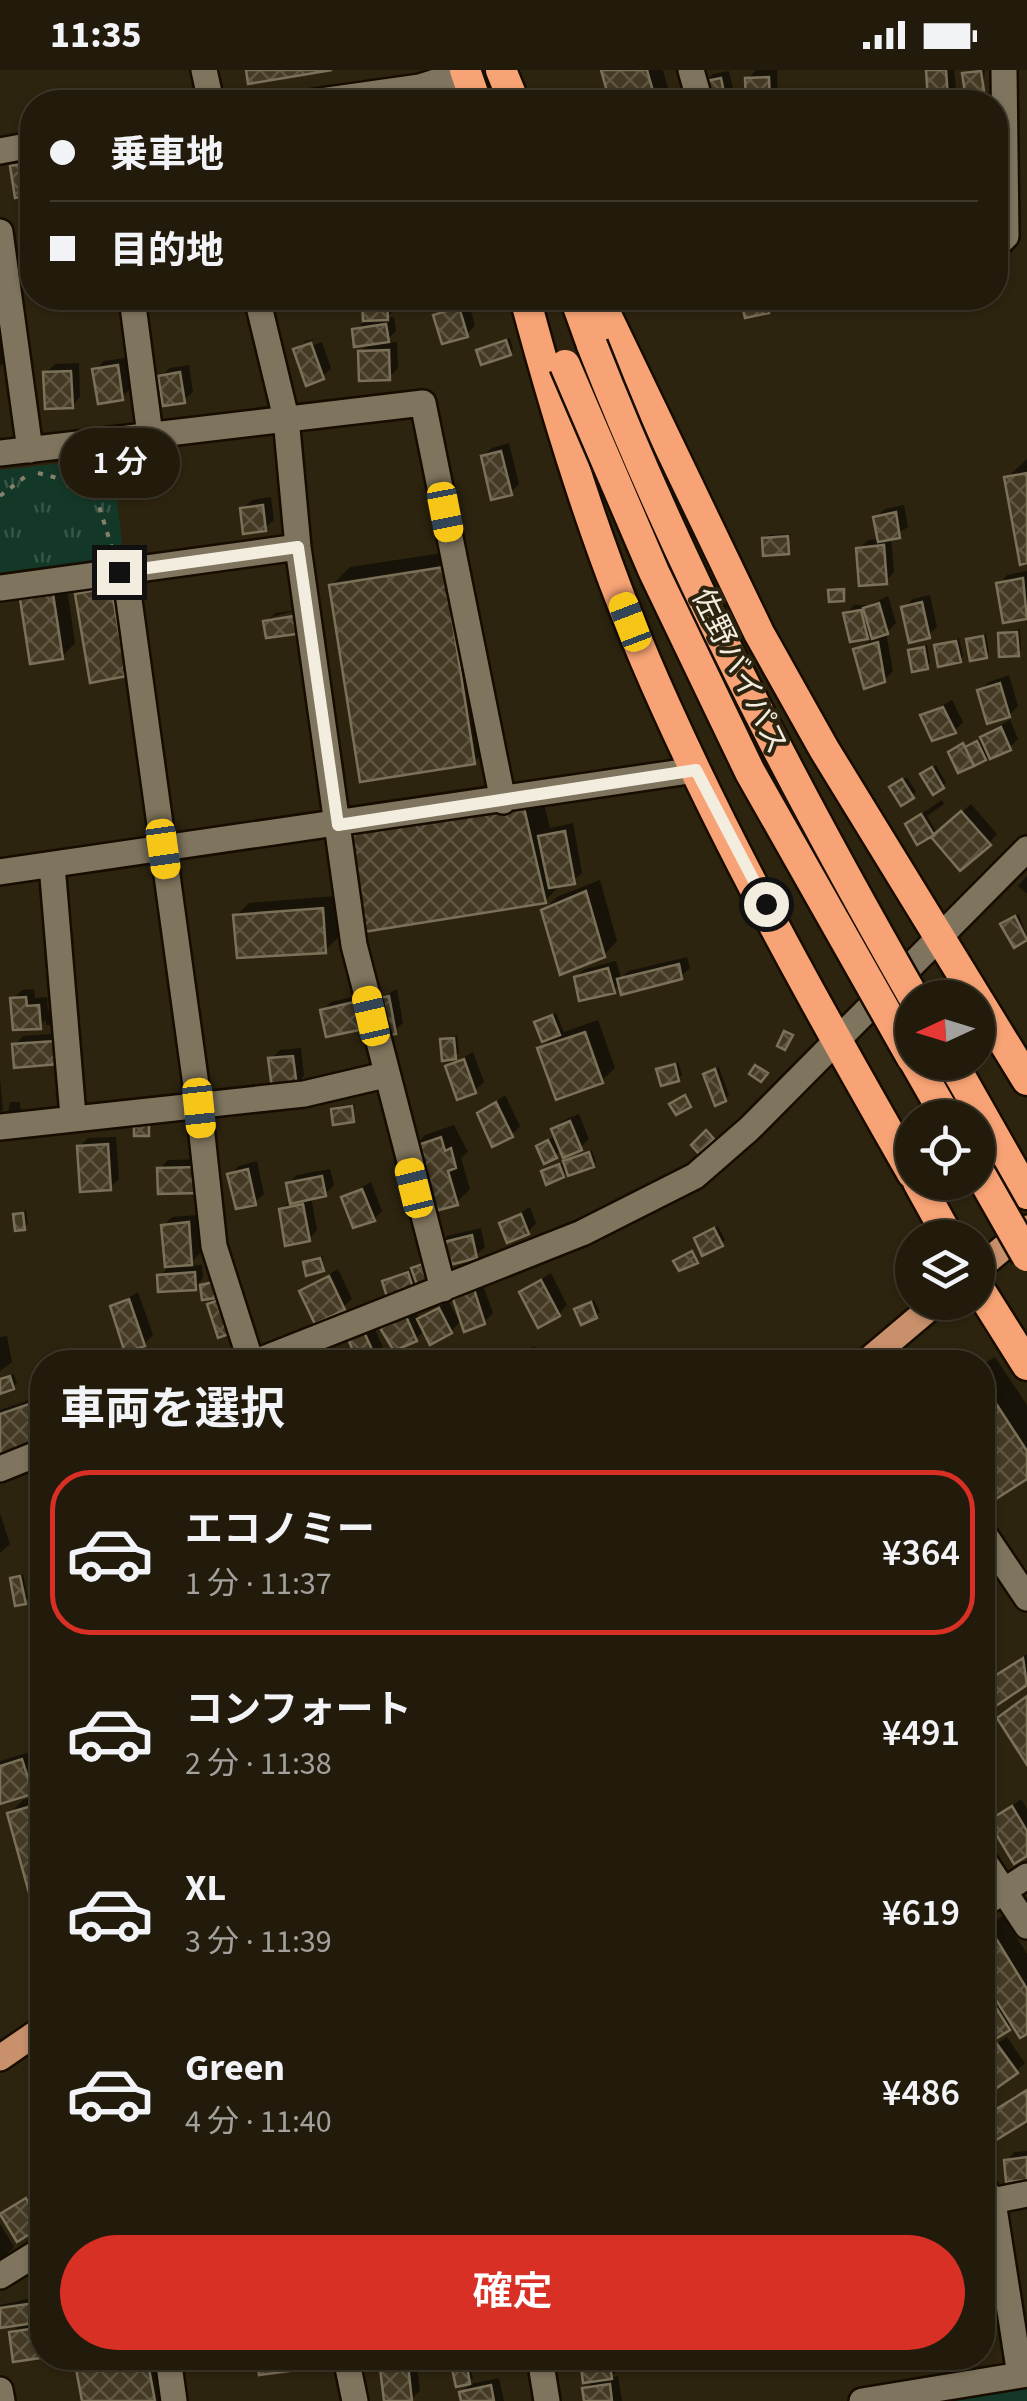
<!DOCTYPE html>
<html lang="ja">
<head>
<meta charset="utf-8">
<style>
	body { margin:0; font-family:"Source Sans 3","Noto Sans JP",sans-serif; background:#2e2819; color:#f1f3f6; height:100vh; display:flex; flex-direction:column; font-size:38px; white-space:nowrap }
	* { box-sizing:border-box; margin:0 }
	p { font-size:32px; color:#a2a19d }
	.icon { flex:none; width:55px; height:55px; fill:none; stroke:currentColor; stroke-width:2; stroke-linecap:round; stroke-linejoin:round }
	.map { position:relative; flex:1; overflow:hidden }
	.panel { position:absolute; left:30px; top:1280px; width:965px; height:1020px; display:flex; flex-direction:column; background:#221b0b; border-radius:40px; box-shadow:0 2px 8px #0004,0 0 0 2px #3f392c }
	.panel>* { flex:none }
	.banner { position:absolute; left:20px; top:20px; width:988px; height:220px; border-radius:40px; box-shadow:0 2px 8px #0004,0 0 0 2px #3f392c; display:grid; align-content:center; height:220px; padding:0 30px; background:#221b0b }
	.needle { width:65px; rotate:266deg }
	.buttons { position:absolute; left:895px; top:910px; display:grid; gap:20px }
	.buttons a { display:grid; place-items:center; width:100px; height:100px; border-radius:50%; background:#221b0b; box-shadow:0 2px 8px #0004,0 0 0 2px #3f392c; font-size:50px }
	.end { position:absolute; width:45px; height:45px; margin:-22px; border:12px solid #f3ede0; background:#111; box-shadow:0 0 0 5px #111 }
	.from { border-radius:50% }
	.bubble { position:absolute; height:70px; border-radius:35px; background:#221b0b; box-shadow:0 2px 8px #0004,0 0 0 2px #3f392c; font-size:32px; font-weight:600; line-height:70px; text-align:center }
	.car { position:absolute; width:30px; height:60px; margin:-30px -15px; border-radius:12px; box-shadow:0 0 8px 2px #0007; background:linear-gradient(#f5c518 24%,#345 0 40%,#f5c518 0 76%,#345 0 86%,#f5c518 0) }
	.banner b { display:flex; align-items:center; gap:35px; height:95px; font-size:38px }
	.banner b+b { border-top:2px solid #3f392c }
	.banner i { width:25px; height:25px; background:#f1f3f6 }
	ul { padding:0; list-style:none }
	li { display:flex; align-items:center; gap:30px; height:165px; margin:0 20px 15px; padding:0 10px; border:5px solid transparent; border-radius:40px }
	li div { flex:1 }
	li b { display:block; font-size:38px }
	li em { font-style:normal; font-weight:600 }
	li.on { border-color:#d93025 }
	li>.icon { width:90px; height:90px; stroke-width:1.5 }
	h2 { padding:0 30px; font-size:45px; line-height:120px }
	.cta { display:flex; gap:20px; margin-top:auto; padding:20px 30px }
	.cta a { flex:1; height:115px; border-radius:60px; background:#d93025; color:#fff; font-size:40px; font-weight:600; line-height:115px; text-align:center }
	.status { display:flex; justify-content:space-between; align-items:center; height:70px; padding:0 50px; background:#221b0b; direction:ltr }
	.status svg { height:28px; fill:currentColor }
	.map>svg:first-child { display:block }
</style>
</head>
<body>
<div class="status"><b>11:35</b><svg viewBox="0 0 49 12"><path d="M0 12V9h3v3zM5 12V6h3v6zM10 12V3h3v9zM15 12V0h3v12zM26 1h20v11H26zM47 4h2v5h-2z"/></svg></div>
<div class="map">
<svg width="1027" height="2331" viewBox="0 0 1027 2331">
	<defs>
		<pattern id="park-tufts" width="24" height="20" patternUnits="userSpaceOnUse" patternTransform="scale(2.5)"><rect width="24" height="20" fill="#133827"/><path d="M3 7l-1-3M5 7V3M7 7l1-3M15 17l-1-3M17 17v-4M19 17l1-3" fill="none" stroke="#365546"/></pattern>
		<pattern id="building-cross-hatch" width="8" height="8" patternUnits="userSpaceOnUse" patternTransform="scale(2.5)"><rect width="8" height="8" fill="#443a24"/><path d="M0 0l8 8M0 8l8-8" fill="none" stroke="#5f5744"/></pattern>
	</defs>
	<rect width="100%" height="100%" fill="#2d240f"/>
	<path fill="url(#park-tufts)" d="M112 388 124 491 0 510V400Z
		M1027 2312V2331H916Z"/>
	<path fill="#0007" d="M603 0H663L672 32H612Z
		M756 0H777L778 27 772 32H749L748 9Z
		M928 0H954L956 17 947 26Z
		M985 0 983 19 965 4 969 1Z
		M729 1 736 31 708 32 704 13 713 4Z
		M445 10 451 32H413L411 25Z
		M32 86V122L17 125 12 96 21 88Z
		M32 126V162L30 128Z
		M395 228 396 238 386 248 394 247 396 261 384 273 397 272 398 298 389 307 360 282 371 272 355 260 365 251 366 228Z
		M748 228H770L771 237 768 241 744 231Z
		M468 230 475 256 467 264 436 246 445 237Z
		M15 261 18 282 0 296V263Z
		M320 268 303 273V279L322 272 331 298 322 307 296 280 305 271Z
		M510 268 513 279 510 283 479 281Z
		M126 288 130 319 121 328 95 300 104 291Z
		M79 293 80 327 72 336 46 303 55 294Z
		M189 295 193 322 184 330 161 306 170 298Z
		M509 373 519 414 510 423 483 386 492 378Z
		M1027 389V491L1007 408Z
		M271 427 274 450 265 458 243 439 252 430Z
		M904 435 908 457 891 467 894 502 886 511 859 479 868 470 880 469 876 447 885 439Z
		M791 464 788 482 764 469 768 465Z
		M462 480 492 674 474 692 332 515 350 497Z
		M1027 501V546L1005 550 999 514 1007 505Z
		M124 505 139 590 125 604 77 525 91 511Z
		M66 511 75 573 62 587 22 530 36 516Z
		M930 525 937 557 928 565 904 538 913 529Z
		M888 526 896 553 886 563 893 601 884 610 856 580 874 568 872 561 867 566 846 544 854 535H869Z
		M302 539 272 547V552L303 547 304 553 296 561 266 552 275 543Z
		M1020 559 1021 580 1018 583 1000 564Z
		M986 564 989 582 986 586 969 570Z
		M959 568 963 586 960 590 937 576Z
		M927 575 930 593 927 596 911 581Z
		M1009 605 1018 636 1009 645 980 620 989 612Z
		M952 630 963 652 954 661 923 646Z
		M1010 650 1018 669 1009 678 959 700 954 679 984 668 992 659Z
		M936 695 946 713 942 716 927 700Z
		M907 707 916 722 912 726 896 714Z
		M541 721 550 758 573 753 582 803 573 811 562 813 545 831 352 763Z
		M942 730 944 734 927 746 936 761 918 772 911 751Z
		M971 734 997 764 989 773 943 759Z
		M1027 806V824L1018 816Z
		M600 810 617 871 604 885 544 840 557 827Z
		M336 826 339 867 325 880 236 846 249 833Z
		M1019 844 1027 867 1015 874 1007 851Z
		M687 887 690 898 681 906 621 913 613 921 576 907 585 899 616 891 621 908 629 901Z
		M34 919 35 928 47 927 48 940H58L55 955H46V950L40 956 13 929 22 920Z
		M397 919 403 953 394 961 378 930Z
		M366 924 371 948 323 940 331 932Z
		M556 943 564 962 598 950 615 998 601 1011 540 979 555 964 537 953Z
		M63 963 65 983 15 975 23 966Z
		M457 965 459 983 455 986 442 970Z
		M301 978 304 1006 296 1014 271 989 280 980Z
		M473 982 484 1012 475 1020 448 997Z
		M678 992 682 1005 678 1009 659 1000Z
		M719 997 729 1026 725 1029 705 1005Z
		M0 1008 3 1039 0 1042Z
		M505 1025 520 1056 511 1065 480 1043Z
		M10 1032H20L21 1045 7 1049Z
		M355 1034 353 1050 334 1040 338 1036Z
		M579 1044 589 1069 580 1078 562 1079 555 1086 542 1073 556 1066 554 1060 562 1051Z
		M454 1055 468 1082 461 1088 470 1119 457 1132 411 1079 425 1065Z
		M116 1067 119 1109 110 1117 79 1077 88 1068Z
		M592 1080 596 1092 592 1095 569 1099 563 1105 544 1102Z
		M206 1089 160 1122V1099L168 1090Z
		M257 1091 264 1124 255 1132 230 1104 239 1096Z
		M330 1099 334 1115 325 1124 311 1127 317 1160 309 1169 281 1140 292 1129 288 1114 297 1105Z
		M371 1112 382 1141 374 1149 343 1128Z
		M530 1137 536 1153 528 1162 502 1154Z
		M26 1140 28 1154 24 1158 16 1145Z
		M197 1145 200 1183 188 1196 202 1195 203 1208 195 1217 160 1206 171 1194 163 1156 172 1147Z
		M718 1156 725 1170 721 1174 700 1165Z
		M481 1158 485 1177 476 1185 439 1174 447 1166Z
		M323 1186 322 1199 306 1193 309 1189Z
		M430 1191 412 1216 385 1211 388 1208Z
		M338 1199 352 1229 343 1237 302 1221Z
		M551 1203 567 1235 559 1244 522 1222Z
		M482 1213 493 1243 484 1252 456 1230Z
		M138 1222 153 1265 144 1274 112 1237Z
		M594 1230 600 1242 596 1246 577 1240Z
		M448 1231 460 1252 451 1261 425 1259 416 1269 383 1259 415 1240 420 1250Z
		M373 1255 383 1277 360 1292 351 1270Z
		M7 1266 12 1292 0 1301V1267Z
		M535 1276 539 1292H491Z
		M190 1279 195 1292H152Z
		M434 1280 439 1292H409L410 1291Z
		M573 1282 575 1292H561L563 1286Z
		M995 1287 1027 1335V1406L982 1435V1295Z
		M14 1304 17 1314 0 1321V1308Z
		M37 1327 42 1369 0 1380V1340Z
		M0 1443 10 1474 0 1483Z
		M23 1504 28 1528 25 1531 13 1509Z
		M1027 1584V1612L994 1635 983 1616Z
		M30 1682 40 1713 32 1722 0 1732V1691Z
		M42 1725V1860L9 1744 23 1730Z
		M1021 1729 1027 1739V1783L991 1752Z
		M1003 1846 1027 1884V1961L1013 1953 984 1973 982 1925 992 1919 982 1904V1858Z
		M1007 1967 1025 1993 1016 2001 982 1984Z
		M1027 2081V2108L1007 2090 1015 2082Z
		M36 2121 42 2132V2153L18 2168 3 2144Z
		M0 2154 14 2177 0 2191Z
		M42 2226V2283L40 2286 12 2263 21 2253 0 2256V2235Z
		M76 2288H167L176 2331H84Z
		M260 2288H297V2290L289 2299 261 2302Z
		M416 2288 420 2321 411 2329 386 2331 383 2299 392 2290Z
		M582 2288H618L620 2298 610 2308 618 2306 622 2331H587L585 2318 595 2309 586 2310Z
		M470 2294 473 2308 469 2311 455 2300Z
		M499 2308 504 2331H463L462 2322 471 2314Z"/>
	<path fill="url(#building-cross-hatch)" stroke="#7b7058" stroke-width="2.5" d="M246 0H332L248 14Z
		M601 0H647L656 32H610Z
		M926 0H946L948 28 928 30Z
		M981 1 984 21 965 23 962 3Z
		M769 7 770 32H746L745 8Z
		M721 8 726 32H705L701 12Z
		M32 92V124L15 128 10 96Z
		M362 228H387L388 250 363 251Z
		M766 228 769 243 745 248 741 231Z
		M459 237 468 267 442 274 433 245Z
		M386 254 389 272 354 277 352 259Z
		M506 270 511 285 481 295 476 280Z
		M311 273 324 309 306 316 293 279Z
		M389 280 390 310 359 311 358 281Z
		M118 295 123 330 98 334 92 299Z
		M71 301 73 338 45 339 43 302Z
		M180 302 185 333 163 336 158 306Z
		M501 381 512 425 491 430 481 386Z
		M1027 403V493L1020 495 1004 407Z
		M263 435 266 461 243 464 240 438Z
		M896 442 900 468 878 472 873 447Z
		M788 466 789 484 763 486 762 468Z
		M884 475 887 514 859 516 856 478Z
		M444 497 475 694 360 712 329 515Z
		M1023 508 1027 549 1003 553 996 513Z
		M111 517 127 606 90 613 75 524Z
		M844 519V531L829 532 828 520Z
		M53 524 63 589 30 594 20 529Z
		M922 532 930 568 909 573 901 537Z
		M879 533 888 564 872 569 863 538Z
		M861 540 868 569 850 572 843 543Z
		M294 546 297 564 266 568 263 551Z
		M1017 562 1019 586 999 587 998 563Z
		M983 566 987 588 970 591 966 569Z
		M956 571 961 592 938 597 934 575Z
		M878 572 885 612 864 619 853 579Z
		M924 577 928 599 912 602 908 580Z
		M1000 613 1010 647 987 654 977 620Z
		M943 637 956 663 932 671 920 645Z
		M1001 657 1011 680 990 689 980 667Z
		M977 671 986 690 974 696 965 677Z
		M963 673 974 696 958 703 948 682Z
		M932 697 944 718 933 725 920 704Z
		M902 709 914 728 901 736 889 717Z
		M524 738 546 833 363 862 349 762Z
		M961 741 991 775 960 801 931 767Z
		M921 744 934 765 917 775 905 754Z
		M565 761 575 814 549 818 538 766Z
		M586 821 605 887 560 905 541 840Z
		M323 838 326 883 237 888 233 845Z
		M1015 846 1027 870 1014 878 1000 854Z
		M679 894 682 909 621 925 617 909Z
		M608 898 615 923 579 931 574 907Z
		M389 926 396 964 382 966 375 929Z
		M26 927 27 936 39 935 41 959 13 960 10 928Z
		M358 931 364 959 326 967 320 940Z
		M552 945 560 965 542 972 534 952Z
		M784 961 793 965 785 980 777 976Z
		M585 962 603 1013 556 1030 537 978Z
		M454 968 456 989 442 991 440 969Z
		M55 971 58 994 14 998 12 974Z
		M293 986 297 1017 272 1019 268 988Z
		M464 989 476 1023 457 1030 445 996Z
		M675 994 679 1011 661 1016 656 999Z
		M755 995 768 1003 761 1012 749 1004Z
		M715 999 726 1031 715 1036 703 1004Z
		M685 1025 691 1037 676 1045 669 1034Z
		M496 1032 513 1067 492 1077 477 1043Z
		M352 1036 354 1052 333 1055 331 1039Z
		M134 1050H149V1066H134Z
		M570 1051 582 1080 563 1088 551 1059Z
		M706 1060 714 1069 699 1084 691 1075Z
		M441 1067 445 1081 451 1078 456 1098 448 1101 458 1135 424 1144 409 1078Z
		M548 1070 557 1088 544 1094 536 1076Z
		M108 1074 111 1120 80 1122 77 1076Z
		M589 1082 594 1097 568 1106 563 1091Z
		M559 1094 564 1107 546 1115 541 1101Z
		M198 1097 199 1123 158 1124 157 1098Z
		M248 1099 256 1135 236 1139 227 1104Z
		M322 1106 326 1126 290 1134 286 1113Z
		M362 1119 375 1151 353 1158 341 1127Z
		M303 1134 310 1171 285 1176 279 1139Z
		M23 1143 25 1160 15 1161 13 1144Z
		M521 1144 529 1164 507 1173 499 1153Z
		M189 1152 192 1195 165 1197 161 1155Z
		M714 1158 723 1176 702 1186 694 1168Z
		M472 1165 477 1188 442 1197 436 1174Z
		M692 1181 698 1193 679 1201 673 1191Z
		M320 1188 324 1201 306 1206 303 1192Z
		M426 1193 432 1210 417 1215 411 1198Z
		M195 1202 196 1220 158 1222 157 1205Z
		M408 1202 413 1218 387 1227 382 1211Z
		M329 1206 345 1240 315 1254 299 1221Z
		M541 1210 560 1246 538 1258 519 1222Z
		M214 1212 217 1228 202 1230 200 1215Z
		M474 1219 485 1254 464 1262 453 1229Z
		M225 1228 235 1262 218 1268 207 1234Z
		M129 1229 145 1276 125 1283 110 1236Z
		M591 1232 597 1248 581 1255 574 1239Z
		M439 1238 452 1263 430 1275 417 1249Z
		M406 1246 417 1271 394 1281 380 1258Z
		M364 1262 376 1288 358 1292 348 1269Z
		M10 1306 14 1319 0 1324V1309Z
		M982 1312 1027 1381V1409L982 1438Z
		M29 1334 42 1373 0 1388V1344Z
		M20 1506 26 1534 15 1536 10 1508Z
		M42 1524V1547L34 1549 30 1527Z
		M1023 1588 1027 1615 993 1638 982 1614Z
		M1027 1626V1695L997 1648Z
		M22 1689 33 1724 0 1734V1696Z
		M42 1733V1863H40L7 1743Z
		M1012 1736 1027 1761V1786L1014 1794 988 1751Z
		M989 1857 1027 1919V1964L1020 1968 982 1908V1861Z
		M987 1923 1010 1960 984 1976 982 1926Z
		M997 1974 1018 2003 991 2022 982 2010V1984Z
		M1027 2020V2051L993 2072 982 2048Z
		M1027 2087V2110L1006 2112 1004 2090Z
		M26 2128 42 2156 17 2172 0 2144Z
		M42 2232V2252L0 2258V2238Z
		M37 2258 41 2288 13 2292 9 2262Z
		M74 2288H147L155 2331H82Z
		M257 2288H288L290 2301 259 2305Z
		M580 2288H609L612 2309 583 2313Z
		M408 2295 412 2331H384L380 2298Z
		M467 2296 470 2314 456 2317 452 2299Z
		M610 2314 612 2331H584L582 2318Z
		M491 2315 494 2331H461L459 2322Z"/>
	<g fill="none" stroke-linecap="round" stroke-linejoin="round">
		<g stroke="#160d00" stroke-width="30">
			<path id="minor" d="M204 0 211 32
				M691 0 700 32
				M314 32 420 17 466 2
				M0 81 32 75
				M0 162 30 380
				M995 177 1006 166 1004 0
				M132 228 150 365
				M257 228 286 348 298 477 354 875 443 1219
				M0 383 423 333 503 731
				M125 501 199 1037 214 1176 251 1292
				M0 518 298 477
				M52 795 73 1046
				M0 802 696 700
				M0 1057 304 1024 385 1005
				M256 1292 582 1163 695 1106 749 1059 1027 779
				M0 1399 42 1382
				M982 1461 1027 1528
				M982 1788 1027 1856
				M982 1835 1027 1806
				M982 2115 993 2132 1020 2305
				M982 2133 1027 2124
				M0 2206 42 2180
				M168 2288 174 2331
				M346 2288 355 2331
				M540 2288 547 2331
				M0 2320 2 2331
				M862 2331 1027 2304"/>
		</g>
		<g stroke="#160d00" stroke-width="30">
			<path id="major" d="M978 1199 1027 1158
				M866 1292 937 1232
				M0 1988 42 1959"/>
		</g>
		<g stroke="#160d00" stroke-width="35">
			<path id="highway" d="M465 0 476 32
				M501 0 514 32
				M525 228C562 367 605 503 665 635 737 795 825 951 912 1103
				M575 228 592 275
				M598 228 759 563 824 679 1027 1010
				M915 992 947 1048
				M952 992 1027 1124
				M918 1112 949 1168
				M978 1217 1027 1295"/>
		</g>
		<path stroke="#88806f" stroke-width="4" stroke-dasharray="5 8" stroke-linecap="butt" d="M38 403 93 417 112 478
			M0 426 30 403"/>
		<use href="#minor" stroke="#7f745d" stroke-width="25"/>
		<use href="#major" stroke="#c8906b" stroke-width="25"/>
		<use href="#highway" stroke="#f8a375" stroke-width="30"/>
		<g stroke="#160d00" stroke-width="35" stroke-linecap="butt">
			<path id="highway-bridge" d="M592 275C681 502 793 716 914 928
				M565 295 654 502 750 702 912 988
				M978 1100 1027 1186"/>
		</g>
		<use href="#highway-bridge" stroke="#f8a375" stroke-width="30"/>
	</g>
	<g fill="none" stroke-linecap="round" stroke-linejoin="round">
		<path stroke="#f3ede0" stroke-width="12" d="M119 502 298 477 338 755 696 700 766 834"/>
	</g>
	<g text-anchor="middle" stroke-width="8" stroke-linejoin="round" paint-order="stroke">
		<g font-size="30" fill="#f3ede0" stroke="#2d240f">
			<text transform="translate(740 601) rotate(64)" y="10">佐野バイパス</text>
		</g>
	</g>
</svg>
<div class="buttons">
<a><svg class="needle" viewBox="-14 -14 28 28"><path d="M0-13l5 13h-10z" fill="#e53935"/><path d="M0 13l5-13h-10z" fill="#a2a19d"/></svg></a>
<a><svg class="icon" aria-label="locate" viewBox="0 0 24 24"><circle cx="12" cy="12" r="6"/><path d="M12 2v4M12 18v4M2 12h4M18 12h4"/></svg></a>
<a><svg class="icon" aria-label="layers" viewBox="0 0 24 24"><path d="M12 4l9 5-9 5-9-5zM3 14l9 5 9-5"/></svg></a>
</div>
<i class="end from" style="left:766px;top:834px"></i>
<i class="end" style="left:119px;top:502px"></i>
<div class="bubble" style="left:60px;top:358px;width:120px">1 分</div>
<i class="car" style="left:445px;top:442px;rotate:169deg"></i>
<i class="car" style="left:630px;top:552px;rotate:339deg"></i>
<i class="car" style="left:163px;top:779px;rotate:172deg"></i>
<i class="car" style="left:371px;top:946px;rotate:347deg"></i>
<i class="car" style="left:199px;top:1038px;rotate:174deg"></i>
<i class="car" style="left:414px;top:1118px;rotate:346deg"></i>
<div class="banner">
<b><i class="from"></i>乗車地</b>
<b><i></i>目的地</b>
</div>
<section class="panel">
<h2>車両を選択</h2>
<ul>
<li class="on"><svg class="icon" aria-label="car" viewBox="0 0 24 24"><path d="M5 17H2v-5l4-1 3-4h7l3 4 3 1v5h-3M9 17h6M6 11h13"/><circle cx="7" cy="17" r="2"/><circle cx="17" cy="17" r="2"/></svg><div><b>エコノミー</b><p>1 分 · 11:37</p></div><em>¥364</em></li>
<li><svg class="icon" aria-label="car" viewBox="0 0 24 24"><path d="M5 17H2v-5l4-1 3-4h7l3 4 3 1v5h-3M9 17h6M6 11h13"/><circle cx="7" cy="17" r="2"/><circle cx="17" cy="17" r="2"/></svg><div><b>コンフォート</b><p>2 分 · 11:38</p></div><em>¥491</em></li>
<li><svg class="icon" aria-label="car" viewBox="0 0 24 24"><path d="M5 17H2v-5l4-1 3-4h7l3 4 3 1v5h-3M9 17h6M6 11h13"/><circle cx="7" cy="17" r="2"/><circle cx="17" cy="17" r="2"/></svg><div><b>XL</b><p>3 分 · 11:39</p></div><em>¥619</em></li>
<li><svg class="icon" aria-label="car" viewBox="0 0 24 24"><path d="M5 17H2v-5l4-1 3-4h7l3 4 3 1v5h-3M9 17h6M6 11h13"/><circle cx="7" cy="17" r="2"/><circle cx="17" cy="17" r="2"/></svg><div><b>Green</b><p>4 分 · 11:40</p></div><em>¥486</em></li>
</ul>
<div class="cta"><a>確定</a></div>
</section>
</div>
</body>
</html>
